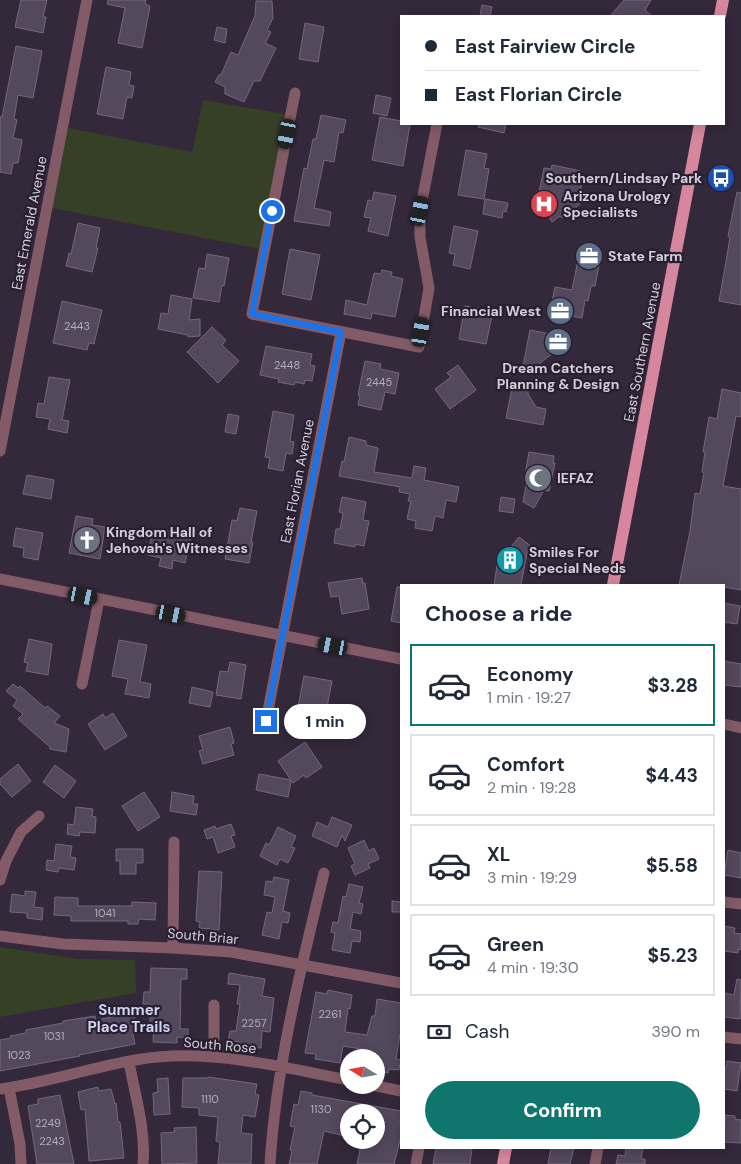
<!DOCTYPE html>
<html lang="en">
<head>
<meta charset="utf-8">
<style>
	body { margin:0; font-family:"DM Sans",sans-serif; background:#f6f6f7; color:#1f2937; height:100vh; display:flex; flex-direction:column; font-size:19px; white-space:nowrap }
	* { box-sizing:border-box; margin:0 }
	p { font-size:16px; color:#747a83 }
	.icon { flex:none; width:28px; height:28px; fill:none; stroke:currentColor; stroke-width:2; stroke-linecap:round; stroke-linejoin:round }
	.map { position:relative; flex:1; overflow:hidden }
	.panel { position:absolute; left:400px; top:584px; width:325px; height:565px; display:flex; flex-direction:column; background:#fff; border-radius:0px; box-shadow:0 2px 12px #0003 }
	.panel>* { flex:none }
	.top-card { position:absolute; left:400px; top:15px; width:325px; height:110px; border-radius:0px; box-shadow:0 2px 12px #0003; display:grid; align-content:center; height:110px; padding:0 25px; background:#fff }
	.needle { width:32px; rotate:281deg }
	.controls { position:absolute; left:340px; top:1049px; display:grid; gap:10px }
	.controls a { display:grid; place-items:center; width:45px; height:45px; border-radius:50%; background:#fff; box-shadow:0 2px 12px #0003; font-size:25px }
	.end { position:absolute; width:22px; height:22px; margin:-11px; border:6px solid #1a73e8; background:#fff; box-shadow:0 0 0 2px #fff }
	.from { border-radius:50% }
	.bubble { position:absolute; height:35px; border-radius:18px; background:#fff; box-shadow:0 2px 12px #0003; font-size:16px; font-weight:700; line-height:35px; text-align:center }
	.car { position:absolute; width:15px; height:30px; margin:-15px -8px; border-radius:6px; box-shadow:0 0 4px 1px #0007; background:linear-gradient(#222 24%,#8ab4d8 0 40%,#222 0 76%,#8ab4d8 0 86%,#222 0) }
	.top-card b { display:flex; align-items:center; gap:18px; height:48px; font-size:19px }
	.top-card b+b { border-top:1px solid #e0e1e3 }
	.top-card i { width:12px; height:12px; background:#1f2937 }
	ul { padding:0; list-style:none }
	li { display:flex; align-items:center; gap:15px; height:82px; margin:0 10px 8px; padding:0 15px; border:2px solid #e0e1e3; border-radius:0px }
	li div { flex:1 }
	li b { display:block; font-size:19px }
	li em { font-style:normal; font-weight:700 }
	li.on { border-color:#0f766e }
	li>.icon { width:45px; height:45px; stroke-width:1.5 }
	h2 { padding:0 25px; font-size:22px; line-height:60px }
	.pay { display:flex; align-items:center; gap:12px; height:55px; padding:0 25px; font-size:19px }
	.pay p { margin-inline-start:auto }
	.button { display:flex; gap:10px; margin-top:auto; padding:10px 25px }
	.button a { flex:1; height:58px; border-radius:30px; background:#0f766e; color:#fff; font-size:20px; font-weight:700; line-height:58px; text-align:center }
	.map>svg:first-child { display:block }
</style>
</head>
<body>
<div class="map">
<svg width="741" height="1164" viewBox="0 0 741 1164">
	<rect width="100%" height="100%" fill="#34283b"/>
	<path fill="#364026" d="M203 100 290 115 265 250 47 207 63 127 192 152Z
		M0 947 78 959 135 960 136 993 0 1017Z"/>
	<path fill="#54485d" stroke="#75687e" d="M21 0H47L43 17H46L43 33 15 27Z
		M108 0H146L145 4 150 6 142 48 118 43 125 8 107 4Z
		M624 0H651L645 10 652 16H610Z
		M256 1H272L273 18 267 30 271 32 265 43 276 48 260 81H254L244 102 225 94V87L215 82 219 75H221L231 52 238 55 255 16Z
		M482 5 492 7 490 16H480Z
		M305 23 324 27 318 62 299 59Z
		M217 27 227 29 225 43 214 40Z
		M16 46 42 51 33 98 18 95 14 119 17 120 13 138 22 140 18 163H13L11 174 0 172V117H2Z
		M106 67 131 72 129 85 134 86 132 98 127 97 123 119 97 114Z
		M376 95 391 98 387 116 373 113Z
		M321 115 346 120 343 133 339 132 334 162 324 160 314 208 331 212 329 226 294 221 304 168 307 169 313 139H316Z
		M380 117 401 121V124H410L403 166 372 160Z
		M479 124H506L504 133 478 127Z
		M466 150 487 154 484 168 489 169 484 199 458 195Z
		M552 165 581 171 579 182H582L578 202 580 204 576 207 577 209 562 218 560 216 552 222 547 214 544 216 534 200 536 192 539 193 544 168 551 169Z
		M374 192 396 196 388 236 368 231 371 218 364 217 368 200 372 201Z
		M737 192 741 193V305L719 301 726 262 730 237 728 236Z
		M485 199 508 203 506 212 503 211 502 218 483 214Z
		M78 223 100 228 96 248H98L92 272 66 266 69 253 71 254Z
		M454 226 478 231 470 269 453 265 455 254 449 253Z
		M290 249 320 255 311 300 282 294Z
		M580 250 598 253 596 265H599L595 286H591L588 301 585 300 582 318 556 313 557 307 551 306 555 287 572 290Z
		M207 254 229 258 224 286 222 285 219 302 193 298 199 268 205 269Z
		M382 270 392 272 391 276 403 279 395 317 372 313 371 319 344 314 346 300 367 305 374 273 381 274Z
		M171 295 192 299 189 320 200 319V336L188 337V335L158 329 161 313 168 314Z
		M62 301 102 310 94 344 89 343 87 350 53 343Z
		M465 306 493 311 486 344 459 339Z
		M212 327 226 340 222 345 239 361 218 383 187 352Z
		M530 330 566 337 564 351H556L541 362 538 369 523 366Z
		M266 346 312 354 310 365 315 366 312 381 305 380 304 384 295 382 294 385 278 382 279 379 260 375Z
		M365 361 381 364 380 369 399 373 395 394 385 392 381 410 358 405 360 395H358Z
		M458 365 476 390 450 409 435 389 451 377 447 373Z
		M49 377 70 380 62 420 69 421 67 433 48 429 50 419 36 417 38 403 44 404Z
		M517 382 528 384V394L536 407 546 409 543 425 506 418 513 383Z
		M722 389 741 393V417L736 416 723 486 741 489V590L724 587V585H679L690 531 695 493 700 494 704 473 702 472 705 452H703L709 417 717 419Z
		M273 411 294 415 290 441 294 442 292 454 286 453 283 471 268 468 270 458 265 457Z
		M228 414 239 416 236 434 225 432Z
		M349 437 366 441V445L378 448 374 472 412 478 414 466 426 468 424 480 459 487 456 502 446 500 443 518 435 516 432 531 415 528 416 521 407 519 411 501H408L410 494 399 492 400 487 339 476 342 461 344 462Z
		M529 452 554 456 553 463H555L549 491 544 490 534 508 523 502 527 481H524Z
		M27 475 54 480 51 499 23 494Z
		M342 497 366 502 363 520 369 521 364 546 355 544V547L334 543 336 529H340L343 513 339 512Z
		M501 497 515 499 513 513 499 511Z
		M240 508 257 511 251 542H253L249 563 225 559 232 520 237 521Z
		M76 516 93 519 92 525 105 527 100 559 69 553Z
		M16 528 43 533 38 560 23 557 24 548 13 546Z
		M165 530 191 536 185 563 173 560 172 569 159 566 161 558 148 555 152 533 164 536Z
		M519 537 532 547 527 553 521 585H494L498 559 496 557 502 550 506 553Z
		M362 578 363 584 365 583 369 609 342 614 339 596 331 597 328 583Z
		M397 587H401V623L391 621Z
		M724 603 740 606 737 624 724 622Z
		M29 639 52 644 48 675 26 671 28 663 24 662Z
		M119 640 147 645 140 682 151 684 149 698 125 694 128 679 112 676Z
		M724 661 741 664V687L724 685Z
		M230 662 246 665 241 699 216 695 220 671 228 672Z
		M304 676 332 681 325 717 297 712Z
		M13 684 18 688 20 686 45 708 47 706 60 716 54 723 69 729 66 752 50 749V747L18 719 23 714 13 706 17 700 6 691Z
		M192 687 213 692 210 707 189 703Z
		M113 713 127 736 105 750 88 724 103 714 105 718Z
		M230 727 234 743 231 744 234 755 203 764 199 751 203 750 199 736Z
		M305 742 322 767 306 778 304 775 293 783 291 781 288 797 256 790 259 774 291 780 278 761Z
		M18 764 31 781 12 797 0 784V779Z
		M55 765 76 781 64 798 43 782Z
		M144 792 160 817 138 831 122 806Z
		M172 792 194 796 193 804H198L196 815 170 811Z
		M76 807 93 809 92 816 96 817 95 833 80 832 79 836 67 834 68 824 74 825Z
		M332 817 352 825 345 841 342 835 337 847 312 836 317 822 328 827Z
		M231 824 235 835 231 836 235 847 218 853 213 837 207 839 204 830 215 826 216 829Z
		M278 827 296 836 291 847 295 848 288 863 280 859 277 865 260 856 266 843 269 845Z
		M364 840 369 851 374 848 379 859 368 864 370 868 355 875 351 866 355 864 348 848Z
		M56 844 72 846 70 857 76 858 74 870 59 868 58 872 46 870 47 860 54 861Z
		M116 849H143V863H136V874H120V861H116Z
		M728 850 741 853V878L724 875Z
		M199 871 222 872 219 930 199 928 200 922 196 921Z
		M274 877 289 880 283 911 290 913 288 923 282 922 279 939 262 935 267 912 272 913 275 897 264 895 266 881 273 882Z
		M349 884 363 887 359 903 363 904 361 914 353 912 350 929 361 931 360 942 352 941 350 953 332 950 335 933 331 932 333 922 338 923 343 896 346 897Z
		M25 891 36 892 34 907 43 908 42 920 27 918V913L10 912 12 894 25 896Z
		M55 897 78 898V906H132V902L156 903 155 920 139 919 138 924H128V921H71V916L54 915Z
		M392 901 401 902V912H392Z
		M724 926 735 928 734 933 741 934V950L738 949V953L724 951Z
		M151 968 187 969V979H181L180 1029H188V1038L177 1037V1043L153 1042 154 1023H150V1004H143L144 992H150Z
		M229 973 265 979 262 996 274 998 270 1032 262 1031 261 1048 238 1046 239 1042 228 1041 230 1031H236L240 1004H237L240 985 228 984Z
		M737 979 741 980 740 1019 724 1017V993L734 995Z
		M328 990 352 995 350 1009 348 1008 345 1032 367 1035 372 1016H375L377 999 401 1003V1034H400L396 1059 401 1060 399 1070 389 1069 388 1073 376 1071V1058H371L372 1051 343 1046 340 1063 315 1059 316 1054 305 1053 316 992 327 994Z
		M134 1013 137 1032 133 1033 135 1044 79 1055 80 1056 0 1071V1040L11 1038 10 1036 26 1033V1030L63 1023V1021L95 1016 96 1020Z
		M727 1061 741 1063 737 1091 724 1089V1068H726Z
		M208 1077 257 1084 255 1094 259 1095 255 1117 243 1115 241 1133 252 1134 251 1164H218L220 1142 216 1141 218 1117 199 1115V1108L182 1107 183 1078H208Z
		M168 1078 170 1114 154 1115 153 1093 158 1092 157 1079Z
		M98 1087 99 1091 111 1089 115 1104 116 1103 118 1122H120L124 1158 89 1161 85 1109 81 1110 78 1092Z
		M301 1091 312 1093V1095L401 1111 400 1122H401V1137L394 1164H357L362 1140H376V1112H349V1137L324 1131 317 1164H289L292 1151 290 1150 295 1127 290 1126 294 1104 298 1105Z
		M60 1095 74 1164H37L28 1106 38 1104V1099Z
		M725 1115 735 1116V1119L741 1120V1143L724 1142Z
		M196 1127 197 1163 162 1164 161 1133 175 1132 174 1128Z
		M436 1148H472L470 1164H433Z
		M551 1148H574L570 1164H548Z
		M626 1148H643L641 1159H645V1164H616L618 1155 625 1156Z"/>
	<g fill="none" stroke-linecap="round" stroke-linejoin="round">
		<path stroke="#835b66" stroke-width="11" d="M295 93 252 314 419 347 429 288 420 237V211L437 124
			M0 451 87 0
			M0 579 401 659
			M82 684 99 600
			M266 721 341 332
			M724 724 741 728
			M0 880 6 861 21 832 39 816
			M724 902 741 904
			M0 936 63 944 173 948 231 952 401 983
			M173 948 174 842
			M724 1037 741 1039
			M214 1057V1005
			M129 1062C135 1095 146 1130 143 1164
			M372 1085 401 1091
			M9 1088 20 1144 21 1164
			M0 1089C57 1082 115 1058 172 1056 232 1054 290 1069 349 1080
			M270 1164C276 1066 301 968 324 873
			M416 1164 419 1148
			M595 1164 598 1148"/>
		<path stroke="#d7879d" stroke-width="12" d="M720 16 723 0
			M613 585 700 124
			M503 1164 506 1148"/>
	</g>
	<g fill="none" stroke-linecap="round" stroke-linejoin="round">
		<path stroke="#1a73e8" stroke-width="6" d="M266 721 341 332 252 314 272 211"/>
	</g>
	<defs>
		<g id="bus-disc" transform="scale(1.4375)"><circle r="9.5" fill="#1a4fb4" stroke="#2a1f30"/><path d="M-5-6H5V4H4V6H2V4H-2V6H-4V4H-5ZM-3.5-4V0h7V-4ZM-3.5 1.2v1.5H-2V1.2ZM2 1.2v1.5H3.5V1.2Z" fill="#fff"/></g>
		<g id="hospital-disc" transform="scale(1.4375)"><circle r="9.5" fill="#e0444e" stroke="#2a1f30"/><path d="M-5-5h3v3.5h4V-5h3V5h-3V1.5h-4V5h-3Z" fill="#fff"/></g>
		<g id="office-disc" transform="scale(1.4375)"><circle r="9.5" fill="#5c6f8a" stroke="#2a1f30"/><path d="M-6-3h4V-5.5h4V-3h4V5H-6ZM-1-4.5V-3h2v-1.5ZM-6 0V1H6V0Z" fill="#fff"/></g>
		<g id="mosque-disc" transform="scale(1.4375)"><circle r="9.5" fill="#6b7280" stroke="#2a1f30"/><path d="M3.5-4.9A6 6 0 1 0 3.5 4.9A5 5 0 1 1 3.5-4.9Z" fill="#fff"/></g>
		<g id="church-disc" transform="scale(1.4375)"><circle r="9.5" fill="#6b7280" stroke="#2a1f30"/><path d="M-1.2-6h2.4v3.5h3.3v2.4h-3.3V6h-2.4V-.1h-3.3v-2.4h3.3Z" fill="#fff"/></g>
		<g id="building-disc" transform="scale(1.4375)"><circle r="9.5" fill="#0f9aa8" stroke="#2a1f30"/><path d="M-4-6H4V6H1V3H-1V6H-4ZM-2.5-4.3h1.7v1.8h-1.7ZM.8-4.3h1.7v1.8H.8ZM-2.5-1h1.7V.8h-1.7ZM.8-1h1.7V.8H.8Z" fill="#fff"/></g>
	</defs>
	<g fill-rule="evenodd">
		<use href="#bus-disc" x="721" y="178"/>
		<use href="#hospital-disc" x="544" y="204"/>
		<use href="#office-disc" x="589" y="256"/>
		<use href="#office-disc" x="560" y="311"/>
		<use href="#office-disc" x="558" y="342"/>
		<use href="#mosque-disc" x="538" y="478"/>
		<use href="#church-disc" x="87" y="540"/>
		<use href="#building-disc" x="510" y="560"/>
	</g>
	<g text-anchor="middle" stroke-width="4.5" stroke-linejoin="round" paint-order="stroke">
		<g font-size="11" fill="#b5acbb">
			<text x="77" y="330">2443</text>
			<text x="287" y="369">2448</text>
			<text x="379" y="386">2445</text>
			<text x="105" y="917">1041</text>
			<text x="330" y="1018">2261</text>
			<text x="254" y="1027">2257</text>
			<text x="54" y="1040">1031</text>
			<text x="19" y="1059">1023</text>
			<text x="210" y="1103">1110</text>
			<text x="321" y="1113">1130</text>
			<text x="48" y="1127">2249</text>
			<text x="52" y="1145">2243</text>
		</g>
		<g font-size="14" font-weight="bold" fill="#d5ceda" stroke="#2a1f30" text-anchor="start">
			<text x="702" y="183" text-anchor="end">Southern/Lindsay Park</text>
			<text x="563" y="201">Arizona Urology<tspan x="563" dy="16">Specialists</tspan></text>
			<text x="608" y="261">State Farm</text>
			<text x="541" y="316" text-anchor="end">Financial West</text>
			<text x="558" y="373" text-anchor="middle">Dream Catchers<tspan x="558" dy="16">Planning &amp; Design</tspan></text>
			<text x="557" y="483">IEFAZ</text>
			<text x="106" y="537">Kingdom Hall of<tspan x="106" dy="16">Jehovah's Witnesses</tspan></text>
			<text x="529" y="557">Smiles For<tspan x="529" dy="16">Special Needs</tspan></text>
		</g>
		<g font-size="14" fill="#d5ceda" stroke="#2a1f30">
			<text transform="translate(29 223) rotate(-79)" y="5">East Emerald Avenue</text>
			<text transform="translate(642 352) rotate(-79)" y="5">East Southern Avenue</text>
			<text transform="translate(297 481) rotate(-79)" y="5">East Florian Avenue</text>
			<text transform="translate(203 936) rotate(5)" y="5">South Briar</text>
			<text transform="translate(220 1045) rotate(5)" y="5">South Rose</text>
		</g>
		<g font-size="15" font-weight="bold" fill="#cdd6f2" stroke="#2a1f30">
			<text x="129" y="1015">Summer<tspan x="129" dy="17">Place Trails</tspan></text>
		</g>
	</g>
</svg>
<div class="controls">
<a><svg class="needle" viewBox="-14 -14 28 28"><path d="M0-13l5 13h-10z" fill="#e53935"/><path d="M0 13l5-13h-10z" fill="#747a83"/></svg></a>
<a><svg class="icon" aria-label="locate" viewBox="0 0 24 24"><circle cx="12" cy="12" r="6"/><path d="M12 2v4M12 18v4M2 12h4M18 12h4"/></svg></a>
</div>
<i class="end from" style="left:272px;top:211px"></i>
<i class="end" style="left:266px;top:721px"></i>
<div class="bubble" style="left:284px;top:704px;width:82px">1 min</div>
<i class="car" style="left:287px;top:134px;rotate:191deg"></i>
<i class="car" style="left:420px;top:211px;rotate:11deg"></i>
<i class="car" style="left:421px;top:332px;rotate:10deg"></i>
<i class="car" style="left:83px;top:596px;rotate:102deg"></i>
<i class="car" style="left:171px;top:614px;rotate:101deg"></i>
<i class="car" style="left:333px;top:646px;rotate:281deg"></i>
<div class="top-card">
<b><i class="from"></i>East Fairview Circle</b>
<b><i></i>East Florian Circle</b>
</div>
<section class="panel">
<h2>Choose a ride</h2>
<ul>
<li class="on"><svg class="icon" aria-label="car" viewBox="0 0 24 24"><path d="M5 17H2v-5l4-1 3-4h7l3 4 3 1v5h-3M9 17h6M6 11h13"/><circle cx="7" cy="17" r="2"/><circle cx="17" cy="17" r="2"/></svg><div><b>Economy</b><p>1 min · 19:27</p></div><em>$3.28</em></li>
<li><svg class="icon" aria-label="car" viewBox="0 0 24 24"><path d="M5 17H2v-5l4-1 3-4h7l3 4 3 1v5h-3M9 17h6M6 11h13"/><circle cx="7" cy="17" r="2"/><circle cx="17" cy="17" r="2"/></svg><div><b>Comfort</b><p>2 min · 19:28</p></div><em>$4.43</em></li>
<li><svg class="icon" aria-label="car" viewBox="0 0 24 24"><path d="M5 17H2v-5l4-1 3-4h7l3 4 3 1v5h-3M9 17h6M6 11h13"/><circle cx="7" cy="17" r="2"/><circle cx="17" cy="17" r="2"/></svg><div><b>XL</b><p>3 min · 19:29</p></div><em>$5.58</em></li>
<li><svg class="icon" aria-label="car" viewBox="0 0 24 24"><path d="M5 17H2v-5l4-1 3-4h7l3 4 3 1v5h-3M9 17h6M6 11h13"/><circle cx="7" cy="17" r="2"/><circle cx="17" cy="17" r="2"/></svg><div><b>Green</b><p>4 min · 19:30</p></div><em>$5.23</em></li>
</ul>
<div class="pay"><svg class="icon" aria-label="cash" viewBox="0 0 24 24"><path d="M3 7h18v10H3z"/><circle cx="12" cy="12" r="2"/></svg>Cash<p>390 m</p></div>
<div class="button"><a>Confirm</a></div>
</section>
</div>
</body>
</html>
